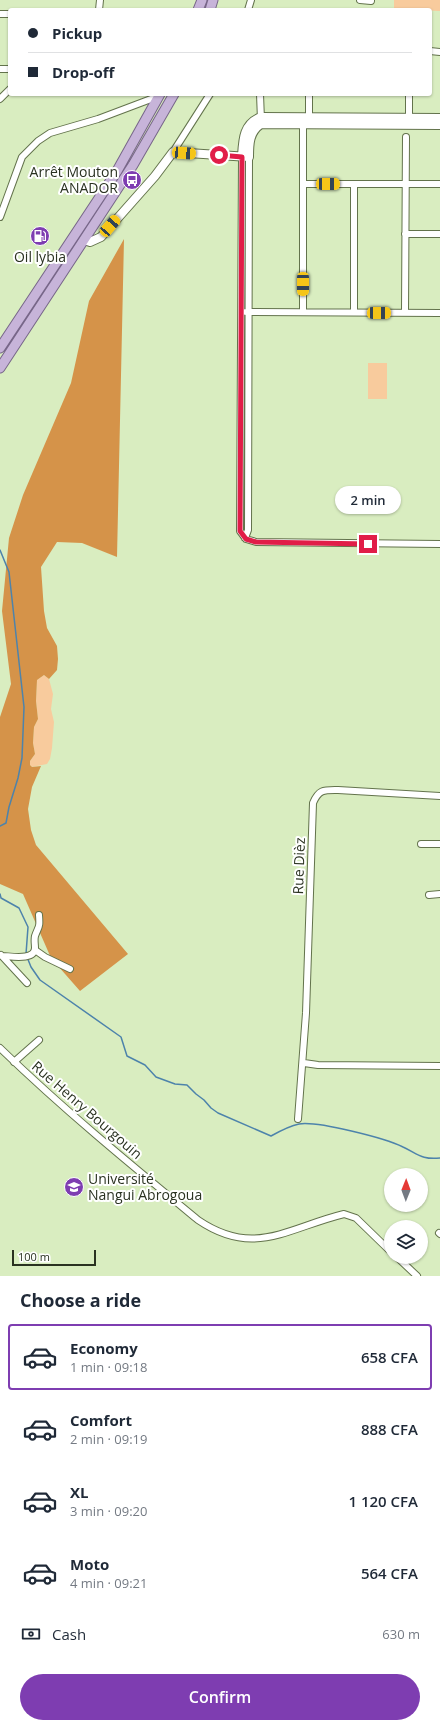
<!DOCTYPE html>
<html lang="en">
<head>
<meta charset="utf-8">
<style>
	body { margin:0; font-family:"Open Sans",sans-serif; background:#f6f6f7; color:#1f2937; height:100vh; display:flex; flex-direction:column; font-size:15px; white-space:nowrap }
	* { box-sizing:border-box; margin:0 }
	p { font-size:13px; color:#747a83 }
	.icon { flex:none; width:22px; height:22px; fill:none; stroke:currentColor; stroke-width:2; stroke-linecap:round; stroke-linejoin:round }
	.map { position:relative; height:1276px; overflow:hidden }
	.side { display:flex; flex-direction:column; background:#fff; flex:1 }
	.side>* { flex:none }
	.top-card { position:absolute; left:8px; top:8px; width:424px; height:88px; border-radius:4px; box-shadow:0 1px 3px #0004; display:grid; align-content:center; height:88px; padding:0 20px; background:#fff }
	.needle { width:26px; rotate:1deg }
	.controls { position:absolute; left:384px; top:1168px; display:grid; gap:8px }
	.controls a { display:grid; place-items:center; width:44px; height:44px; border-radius:50%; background:#fff; box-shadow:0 1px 3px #0004; font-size:20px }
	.scale { position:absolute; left:12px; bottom:10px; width:84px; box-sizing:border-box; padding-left:4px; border:2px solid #2a3221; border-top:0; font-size:11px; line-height:14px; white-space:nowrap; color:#2a3221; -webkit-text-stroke:3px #fff; paint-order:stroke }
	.end { position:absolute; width:18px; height:18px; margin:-9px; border:5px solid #e11d48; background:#fff; box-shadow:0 0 0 2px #fff }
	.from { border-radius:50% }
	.bubble { position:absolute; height:28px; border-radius:14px; background:#fff; box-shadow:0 1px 3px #0004; font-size:13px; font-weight:600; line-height:28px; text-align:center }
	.car { position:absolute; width:12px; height:24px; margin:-12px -6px; border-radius:5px; box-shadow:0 0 3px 1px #0007; background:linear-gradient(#f5c518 24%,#345 0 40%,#f5c518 0 76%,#345 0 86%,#f5c518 0) }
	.top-card b { display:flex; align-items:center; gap:14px; height:38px; font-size:15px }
	.top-card b+b { border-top:1px solid #e0e1e3 }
	.top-card i { width:10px; height:10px; background:#1f2937 }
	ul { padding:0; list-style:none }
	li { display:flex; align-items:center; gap:12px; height:66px; margin:0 8px 6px; padding:0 12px; border:2px solid transparent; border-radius:4px }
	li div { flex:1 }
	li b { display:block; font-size:15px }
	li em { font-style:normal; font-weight:600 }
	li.selected { border-color:#7e3db1 }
	li>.icon { width:36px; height:36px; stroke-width:1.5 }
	h2 { padding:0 20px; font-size:18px; line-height:48px }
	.pay { display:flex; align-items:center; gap:10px; height:44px; padding:0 20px; font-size:15px }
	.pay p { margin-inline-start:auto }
	.cta { display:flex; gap:8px; margin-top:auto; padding:8px 20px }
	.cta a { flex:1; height:46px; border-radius:24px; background:#7e3db1; color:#fff; font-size:16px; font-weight:600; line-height:46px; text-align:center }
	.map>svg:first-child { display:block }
</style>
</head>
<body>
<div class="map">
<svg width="440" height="1276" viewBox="0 0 440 1276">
	<rect width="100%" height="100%" fill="#d9edc0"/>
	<path fill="#f8cb9d" d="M394 0H440V11L394 9Z
		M368 363H387V399H368Z
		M44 675 49 679 53 694 51 709 54 722 52 748 50 759 47 764 32 767 30 765V761L35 754 33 743 34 727 38 719 36 701 37 680Z"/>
	<path fill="#d59349" d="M124 239 117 557 82 543 57 542 41 567 44 611 47 628 57 646 58 659 57 670 49 679 44 675 37 680 36 701 38 719 34 727 33 743 35 754 30 761V765L32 767 41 766 32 787 28 809 31 830 36 845 128 954 80 991 51 958 23 894 0 884V717L11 684 2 611 9 538 23 495 71 383 89 301Z"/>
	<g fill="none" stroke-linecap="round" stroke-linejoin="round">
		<path stroke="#4d83ab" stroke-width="1.5" d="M0 550 9 572 24 707 22 758 18 778 9 807 6 823 0 826
			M0 894 1 898 19 908 28 927 26 954
			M27 957 31 967 40 980 121 1037 127 1056 145 1065 156 1077 175 1084 187 1085 196 1094 204 1100 211 1108 218 1113 271 1136C280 1131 289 1126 299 1124 318 1121 385 1138 403 1147 418 1154 422 1160 440 1158"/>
		<g stroke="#63734c" stroke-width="8">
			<path id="street" d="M360 0 371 1
				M99 10 100 0
				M248 10 251 0
				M0 14H10
				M430 51 440 52
				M0 69H10
				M260 94 261 120
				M409 94V117
				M0 99 10 89
				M309 117V94
				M173 152 210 94
				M242 157 240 531 246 539 256 542 440 544
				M303 184H440
				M0 217 22 157 38 141 50 133 98 119 159 96
				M405 234H440
				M246 312 440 313
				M303 312V124
				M354 312V184
				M405 313 406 137
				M245 538 248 530 249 157
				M421 844H440
				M429 895 440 894
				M35 950 45 957 70 969
				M1 955 27 983
				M2 956C10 956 35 961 35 948 35 944 34 940 35 936 39 925 40 928 39 915
				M0 1048C63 1109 130 1164 198 1220 254 1258 287 1228 344 1214L356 1218 391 1252
				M14 1062 39 1040
				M304 1063 318 1065 440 1066
				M298 1119 306 1013 313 803C319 789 324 790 338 790L440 796
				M439 1233 440 1234
				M397 1257 417 1276"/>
		</g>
		<g stroke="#63734c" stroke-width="10">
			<path id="secondary" d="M242 157C243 140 243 124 261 117L440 118
				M84 240 90 242 101 237 155 176 173 152 249 157C249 144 249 132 261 124L440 125"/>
		</g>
		<g stroke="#768" stroke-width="11">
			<path id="primary" d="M198 10 202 0
				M210 10 213 0
				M0 348 117 171 160 94
				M0 368 133 165 174 94"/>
		</g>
		<use href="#street" stroke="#fff" stroke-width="6"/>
		<use href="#secondary" stroke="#fff" stroke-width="8"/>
		<use href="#primary" stroke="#c7b4d9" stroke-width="9"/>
	</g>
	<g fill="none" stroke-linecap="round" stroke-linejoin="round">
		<path stroke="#e11d48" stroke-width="5" d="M219 155 242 157 240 531 246 539 256 542 368 544"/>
	</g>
	<defs>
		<g id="bus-disc" transform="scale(1)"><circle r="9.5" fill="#7e3db1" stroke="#fff"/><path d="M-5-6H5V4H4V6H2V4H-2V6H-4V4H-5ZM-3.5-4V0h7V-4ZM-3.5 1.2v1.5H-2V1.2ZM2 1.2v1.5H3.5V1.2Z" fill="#fff"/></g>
		<g id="fuel-disc" transform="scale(1)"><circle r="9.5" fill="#7e3db1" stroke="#fff"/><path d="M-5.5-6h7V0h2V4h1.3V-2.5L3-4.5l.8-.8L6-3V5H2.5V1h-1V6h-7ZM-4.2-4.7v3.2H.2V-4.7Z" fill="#fff"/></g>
		<g id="university-disc" transform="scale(1)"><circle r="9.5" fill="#7e3db1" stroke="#fff"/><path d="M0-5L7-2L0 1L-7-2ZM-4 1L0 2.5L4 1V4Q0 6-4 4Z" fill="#fff"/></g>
	</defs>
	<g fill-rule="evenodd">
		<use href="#bus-disc" x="132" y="180"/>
		<use href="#fuel-disc" x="40" y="236"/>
		<use href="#university-disc" x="74" y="1187"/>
	</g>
	<g text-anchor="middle" stroke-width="4" stroke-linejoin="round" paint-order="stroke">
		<g font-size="14" fill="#2a3221" stroke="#fff" text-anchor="end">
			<text x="118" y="177">Arrêt Mouton<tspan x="118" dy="16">ANADOR</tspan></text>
			<text x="40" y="262" text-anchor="middle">Oil lybia</text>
			<text x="88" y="1184" text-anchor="start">Université<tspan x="88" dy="16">Nangui Abrogoua</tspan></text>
		</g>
		<g font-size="14" fill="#2a3221" stroke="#fff">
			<text transform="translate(299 866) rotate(-88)" y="5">Rue Dièz</text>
			<text transform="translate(87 1110) rotate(41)" y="5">Rue Henry Bourgouin</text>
		</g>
	</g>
</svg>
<div class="controls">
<a><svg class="needle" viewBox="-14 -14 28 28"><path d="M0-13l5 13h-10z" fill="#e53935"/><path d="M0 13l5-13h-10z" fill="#747a83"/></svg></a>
<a><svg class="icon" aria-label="layers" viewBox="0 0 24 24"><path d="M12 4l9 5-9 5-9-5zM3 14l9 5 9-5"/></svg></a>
</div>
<div class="scale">100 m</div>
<i class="end from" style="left:219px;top:155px"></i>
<i class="end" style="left:368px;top:544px"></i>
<div class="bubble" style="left:335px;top:486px;width:66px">2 min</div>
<i class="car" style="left:184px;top:153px;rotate:94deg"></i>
<i class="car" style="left:328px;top:184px;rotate:90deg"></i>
<i class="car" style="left:110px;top:226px;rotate:41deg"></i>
<i class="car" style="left:303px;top:284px;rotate:180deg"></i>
<i class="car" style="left:379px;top:313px;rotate:90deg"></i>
<div class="top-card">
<b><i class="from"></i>Pickup</b>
<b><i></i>Drop-off</b>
</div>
</div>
<section class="side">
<h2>Choose a ride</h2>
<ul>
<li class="selected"><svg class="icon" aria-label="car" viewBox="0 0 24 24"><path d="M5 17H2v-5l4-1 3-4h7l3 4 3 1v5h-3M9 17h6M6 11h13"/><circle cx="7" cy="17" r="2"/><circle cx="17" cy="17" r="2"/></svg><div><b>Economy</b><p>1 min · 09:18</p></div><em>658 CFA</em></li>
<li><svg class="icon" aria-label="car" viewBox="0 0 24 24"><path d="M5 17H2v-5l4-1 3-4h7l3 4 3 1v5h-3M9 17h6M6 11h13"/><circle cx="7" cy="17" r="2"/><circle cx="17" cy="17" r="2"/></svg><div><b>Comfort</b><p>2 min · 09:19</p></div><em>888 CFA</em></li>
<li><svg class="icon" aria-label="car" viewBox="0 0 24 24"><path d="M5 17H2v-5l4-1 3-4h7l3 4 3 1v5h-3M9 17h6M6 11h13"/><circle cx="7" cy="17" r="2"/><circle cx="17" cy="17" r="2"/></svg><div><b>XL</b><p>3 min · 09:20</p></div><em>1 120 CFA</em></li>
<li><svg class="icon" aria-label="car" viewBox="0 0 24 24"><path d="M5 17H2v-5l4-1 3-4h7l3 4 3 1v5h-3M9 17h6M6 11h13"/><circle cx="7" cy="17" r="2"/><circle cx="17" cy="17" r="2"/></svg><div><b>Moto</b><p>4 min · 09:21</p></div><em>564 CFA</em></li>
</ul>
<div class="pay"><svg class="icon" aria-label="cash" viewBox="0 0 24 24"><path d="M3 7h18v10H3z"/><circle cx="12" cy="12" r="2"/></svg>Cash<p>630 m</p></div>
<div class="cta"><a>Confirm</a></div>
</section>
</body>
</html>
